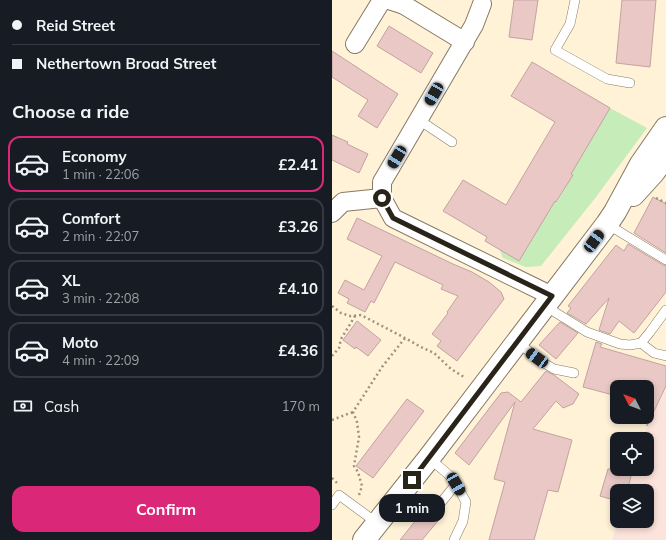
<!DOCTYPE html>
<html lang="en">
<head>
<meta charset="utf-8">
<style>
	body { margin:0; font-family:Mulish,sans-serif; background:#20242c; color:#f1f3f6; height:100vh; display:flex; flex-direction:column; font-size:15px; white-space:nowrap }
	* { box-sizing:border-box; margin:0 }
	p { font-size:13px; color:#9ea1a6 }
	.icon { flex:none; width:22px; height:22px; fill:none; stroke:currentColor; stroke-width:2; stroke-linecap:round; stroke-linejoin:round }
	.map { position:relative; flex:1; overflow:hidden }
	.details { display:flex; flex-direction:column; background:#171b24; width:332px }
	.details>* { flex:none }
	.banner { display:grid; align-content:center; height:88px; padding:0 12px; background:#171b24 }
	.needle { width:26px; rotate:312deg }
	.tools { position:absolute; left:278px; top:380px; display:grid; gap:8px }
	.tools a { display:grid; place-items:center; width:44px; height:44px; border-radius:8px; background:#171b24; box-shadow:0 2px 6px #0003; font-size:20px }
	.end { position:absolute; width:18px; height:18px; margin:-9px; border:5px solid #28241a; background:#fff; box-shadow:0 0 0 2px #fff }
	.from { border-radius:50% }
	.bubble { position:absolute; height:28px; border-radius:12px; background:#171b24; box-shadow:0 2px 6px #0003; font-size:13px; font-weight:700; line-height:28px; text-align:center }
	.car { position:absolute; width:12px; height:24px; margin:-12px -6px; border-radius:5px; box-shadow:0 0 3px 1px #0007; background:linear-gradient(#222 24%,#8ab4d8 0 40%,#222 0 76%,#8ab4d8 0 86%,#222 0) }
	.banner b { display:flex; align-items:center; gap:14px; height:38px; font-size:15px }
	.banner b+b { border-top:1px solid #363941 }
	.banner i { width:10px; height:10px; background:#f1f3f6 }
	ul { padding:0; list-style:none }
	li { display:flex; align-items:center; gap:12px; height:56px; margin:0 8px 6px; padding:0 4px; border:2px solid #363941; border-radius:12px }
	li div { flex:1 }
	li b { display:block; font-size:15px }
	li em { font-style:normal; font-weight:700 }
	li.on { border-color:#db2777 }
	li>.icon { width:36px; height:36px; stroke-width:1.5 }
	h2 { padding:0 12px; font-size:18px; line-height:48px }
	.pay { display:flex; align-items:center; gap:10px; height:44px; padding:0 12px; font-size:15px }
	.pay p { margin-inline-start:auto }
	.action { display:flex; gap:8px; margin-top:auto; padding:8px 12px }
	.action a { flex:1; height:46px; border-radius:12px; background:#db2777; color:#fff; font-size:16px; font-weight:700; line-height:46px; text-align:center }
	main { display:flex; flex:1; min-height:0 }
	.map>svg:first-child { display:block }
</style>
</head>
<body>
<main>
<section class="details">
<div class="banner">
<b><i class="from"></i>Reid Street</b>
<b><i></i>Nethertown Broad Street</b>
</div>
<h2>Choose a ride</h2>
<ul>
<li class="on"><svg class="icon" aria-label="car" viewBox="0 0 24 24"><path d="M5 17H2v-5l4-1 3-4h7l3 4 3 1v5h-3M9 17h6M6 11h13"/><circle cx="7" cy="17" r="2"/><circle cx="17" cy="17" r="2"/></svg><div><b>Economy</b><p>1 min · 22:06</p></div><em>£2.41</em></li>
<li><svg class="icon" aria-label="car" viewBox="0 0 24 24"><path d="M5 17H2v-5l4-1 3-4h7l3 4 3 1v5h-3M9 17h6M6 11h13"/><circle cx="7" cy="17" r="2"/><circle cx="17" cy="17" r="2"/></svg><div><b>Comfort</b><p>2 min · 22:07</p></div><em>£3.26</em></li>
<li><svg class="icon" aria-label="car" viewBox="0 0 24 24"><path d="M5 17H2v-5l4-1 3-4h7l3 4 3 1v5h-3M9 17h6M6 11h13"/><circle cx="7" cy="17" r="2"/><circle cx="17" cy="17" r="2"/></svg><div><b>XL</b><p>3 min · 22:08</p></div><em>£4.10</em></li>
<li><svg class="icon" aria-label="car" viewBox="0 0 24 24"><path d="M5 17H2v-5l4-1 3-4h7l3 4 3 1v5h-3M9 17h6M6 11h13"/><circle cx="7" cy="17" r="2"/><circle cx="17" cy="17" r="2"/></svg><div><b>Moto</b><p>4 min · 22:09</p></div><em>£4.36</em></li>
</ul>
<div class="pay"><svg class="icon" aria-label="cash" viewBox="0 0 24 24"><path d="M3 7h18v10H3z"/><circle cx="12" cy="12" r="2"/></svg>Cash<p>170 m</p></div>
<div class="action"><a>Confirm</a></div>
</section>
<div class="map">
<svg width="334" height="540" viewBox="0 0 334 540">
	<rect width="100%" height="100%" fill="#fff2d7"/>
	<path fill="#fce3dc" d="M334 389V540H280L286 521H315V491H295L301 469H315V439H311L313 431Z"/>
	<path fill="#c5ecb9" d="M278 108 315 128 264 197 209 266 194 267 171 258 167 248 187 261 223 201 225 202 241 175 239 174Z"/>
	<path fill="#e9c8c5" stroke="#c2a39f" d="M182 0H206L200 40 177 37Z
		M290 0H324L318 67 284 63Z
		M57 26 101 53 89 73 45 46Z
		M0 51 66 94 45 128 26 116 36 100 0 77Z
		M200 62 278 108 239 174 241 175 224 202 223 201 187 261 153 241 155 237 111 211 131 180 174 205 223 122 179 96Z
		M0 135 16 142 15 144 36 154 27 173 0 160Z
		M321 197 334 204V253L302 233Z
		M25 218 121 264 140 272 157 282 169 292 172 299 125 361 105 346 109 341 100 334 116 313 115 312 126 296 109 289 111 285 63 262 42 303 39 301 33 312 15 303 17 299 6 293 13 280 32 290 50 256 15 239Z
		M296 244 331 265 334 266V292L302 333 287 321 278 334 267 330 277 298 254 324 235 313 239 308 236 306 284 245 292 251Z
		M25 321 49 340 36 356 24 347 23 349 11 340Z
		M228 322 246 333 224 359 207 345Z
		M264 342 270 344 268 347 334 366V386L315 426V387H285V396L251 387Z
		M214 371 222 375 247 394 241 404 231 408 224 401 201 429 240 440 226 492 216 490 202 540H157L173 482 162 479 183 402 137 465 123 453 169 393 176 392 189 402Z
		M75 399 92 411 41 478 24 466Z
		M276 469H301L295 491H285V501L268 496Z
		M97 504 99 506 97 509 99 514 102 516 106 515 108 514 110 516 90 540H68Z"/>
	<g fill="none" stroke-linecap="round" stroke-linejoin="round">
		<g stroke="#867a62" stroke-width="10">
			<path id="service" d="M243 0 238 24 223 50 275 79 298 83
				M87 120 120 142
				M275 224 334 260
				M213 306 255 332 288 344 298 345 309 343 318 332 334 310
				M185 342 212 363 222 369 242 373
				M309 343 322 353 334 356
				M97 458 117 475 124 484 134 502 131 521 122 540
				M0 505 7 495 45 523
				M103 510 124 484"/>
		</g>
		<g stroke="#867a62" stroke-width="20">
			<path id="minor" d="M57 0 72 5 133 42
				M23 44 50 0
				M50 198V182L142 25 150 4
				M0 213 11 202 50 198 61 218 220 296"/>
		</g>
		<g stroke="#867a62" stroke-width="24">
			<path id="secondary" d="M301 195 321 173 334 156
				M32 540 97 458 275 224 283 212 309 164 334 128"/>
		</g>
		<path stroke="#9c9380" stroke-width="2.5" stroke-dasharray="2 3" stroke-linecap="butt" d="M324 198 334 203
			M0 306 9 313 18 316 29 315 73 338 89 347 102 353 119 369 132 377
			M0 356 7 348 9 339 23 316
			M0 420 21 412
			M0 478 5 483
			M27 495 30 486 26 472 22 466 27 437 25 422 21 412 50 367 73 338"/>
		<use href="#service" stroke="#fff" stroke-width="9"/>
		<use href="#minor" stroke="#fff" stroke-width="18"/>
		<use href="#secondary" stroke="#fff" stroke-width="22"/>
	</g>
	<g fill="none" stroke-linecap="round" stroke-linejoin="round">
		<path stroke="#28241a" stroke-width="5" d="M50 198 61 218 220 296 80 480"/>
	</g>
</svg>
<div class="tools">
<a><svg class="needle" viewBox="-14 -14 28 28"><path d="M0-13l5 13h-10z" fill="#e53935"/><path d="M0 13l5-13h-10z" fill="#9ea1a6"/></svg></a>
<a><svg class="icon" aria-label="locate" viewBox="0 0 24 24"><circle cx="12" cy="12" r="6"/><path d="M12 2v4M12 18v4M2 12h4M18 12h4"/></svg></a>
<a><svg class="icon" aria-label="layers" viewBox="0 0 24 24"><path d="M12 4l9 5-9 5-9-5zM3 14l9 5 9-5"/></svg></a>
</div>
<i class="end from" style="left:50px;top:198px"></i>
<i class="end" style="left:80px;top:480px"></i>
<div class="bubble" style="left:47px;top:494px;width:66px">1 min</div>
<i class="car" style="left:102px;top:94px;rotate:210deg"></i>
<i class="car" style="left:65px;top:157px;rotate:211deg"></i>
<i class="car" style="left:262px;top:241px;rotate:37deg"></i>
<i class="car" style="left:205px;top:358px;rotate:306deg"></i>
<i class="car" style="left:124px;top:484px;rotate:150deg"></i>
</div>
</main>
</body>
</html>
